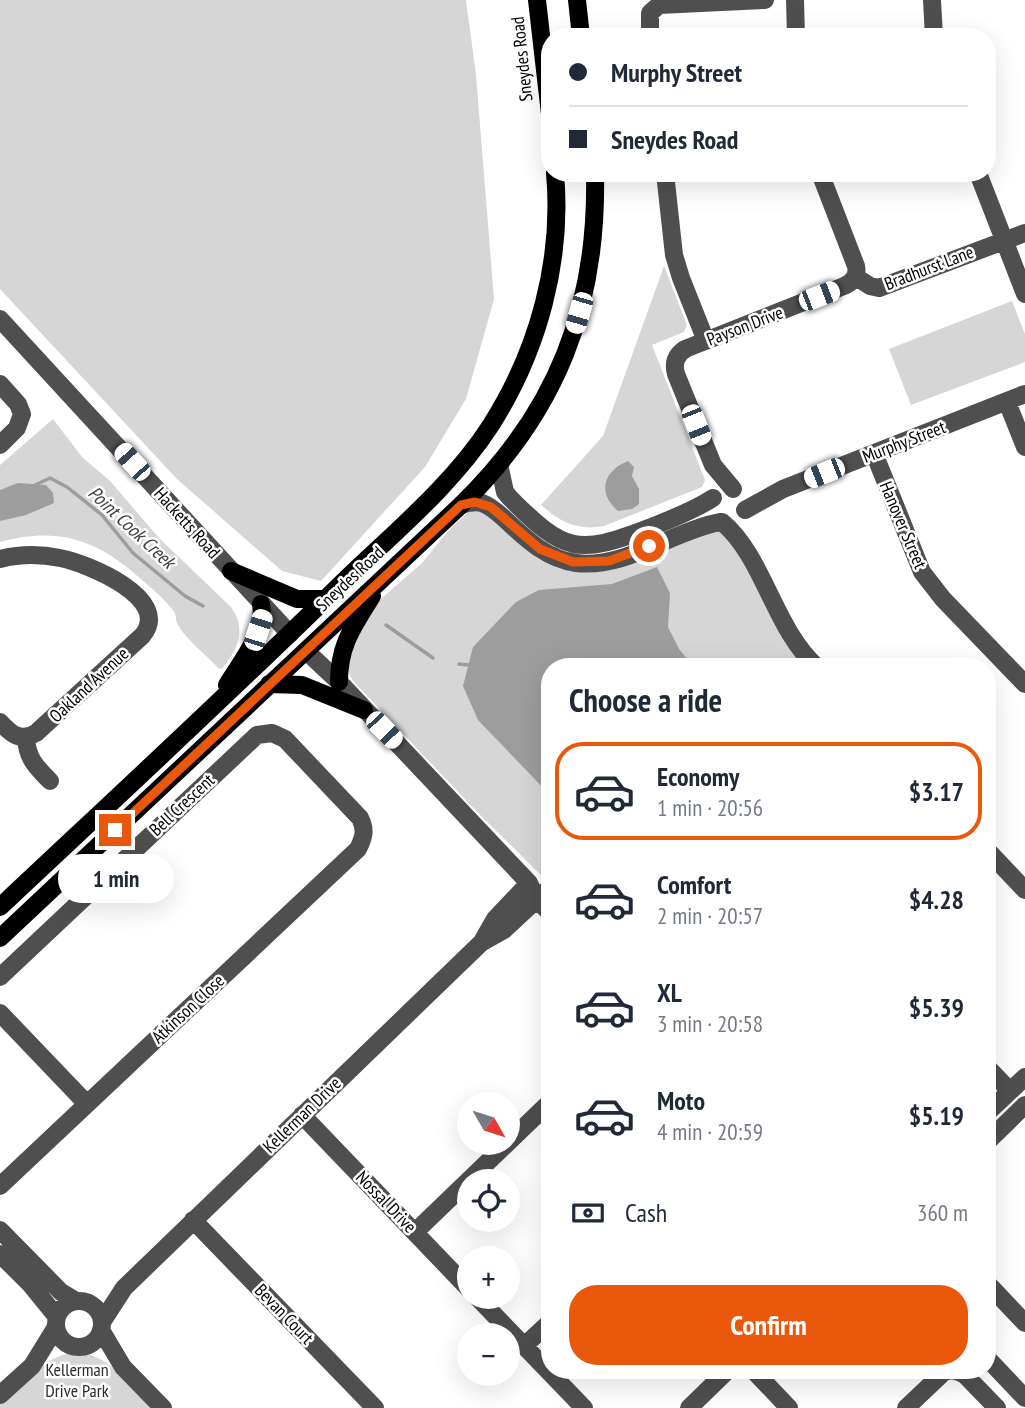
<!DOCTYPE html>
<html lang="en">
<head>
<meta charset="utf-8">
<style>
	body { margin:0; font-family:"PT Sans Narrow",sans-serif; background:#f6f6f7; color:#1f2937; height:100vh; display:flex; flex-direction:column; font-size:26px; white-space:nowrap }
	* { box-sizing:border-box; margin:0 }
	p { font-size:23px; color:#747a83 }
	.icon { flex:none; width:38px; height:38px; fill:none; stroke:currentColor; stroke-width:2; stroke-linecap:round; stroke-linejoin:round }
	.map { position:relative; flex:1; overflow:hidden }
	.sheet { position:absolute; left:541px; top:658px; width:455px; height:721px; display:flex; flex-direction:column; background:#fff; border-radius:28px; box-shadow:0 7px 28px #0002 }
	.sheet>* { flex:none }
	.banner { position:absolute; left:541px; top:28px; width:455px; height:154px; border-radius:28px; box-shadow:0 7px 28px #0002; display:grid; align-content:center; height:154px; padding:0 28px; background:#fff }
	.needle { width:46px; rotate:129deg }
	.controls { position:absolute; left:457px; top:1092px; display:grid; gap:14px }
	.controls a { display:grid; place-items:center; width:63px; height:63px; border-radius:50%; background:#fff; box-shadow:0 7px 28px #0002; font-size:35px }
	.end { position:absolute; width:32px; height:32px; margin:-16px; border:9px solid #ea580c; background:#fff; box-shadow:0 0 0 4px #fff }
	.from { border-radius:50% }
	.bubble { position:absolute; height:49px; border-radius:24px; background:#fff; box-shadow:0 7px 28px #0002; font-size:23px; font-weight:800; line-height:49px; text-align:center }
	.car { position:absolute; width:21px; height:42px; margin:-21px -10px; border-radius:9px; box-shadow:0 0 5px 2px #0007; background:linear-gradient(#fff 24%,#345 0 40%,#fff 0 76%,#345 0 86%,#fff 0) }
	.banner b { display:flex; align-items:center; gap:24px; height:66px; font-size:26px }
	.banner b+b { border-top:2px solid #e0e1e3 }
	.banner i { width:18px; height:18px; background:#1f2937 }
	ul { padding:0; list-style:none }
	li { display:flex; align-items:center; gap:21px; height:98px; margin:0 14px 10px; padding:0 14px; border:4px solid transparent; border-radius:28px }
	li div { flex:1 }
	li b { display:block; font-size:26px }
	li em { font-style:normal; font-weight:800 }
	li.current { border-color:#ea580c }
	li>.icon { width:63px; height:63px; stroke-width:1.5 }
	h2 { padding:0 28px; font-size:32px; line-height:84px }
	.pay { display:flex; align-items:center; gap:18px; height:77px; padding:0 28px; font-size:26px }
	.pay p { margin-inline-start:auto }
	.action { display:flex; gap:14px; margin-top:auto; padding:14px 28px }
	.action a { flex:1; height:80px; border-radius:28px; background:#ea580c; color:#fff; font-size:28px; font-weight:800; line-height:80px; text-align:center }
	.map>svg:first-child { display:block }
</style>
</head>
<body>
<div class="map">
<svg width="1025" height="1408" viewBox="0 0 1025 1408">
	<rect width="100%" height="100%" fill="#fff"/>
	<path fill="#d6d6d6" d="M0 0H466L476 75 494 299 466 399 425 467 321 581 282 571 177 479 0 289Z
		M664 266 687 325 684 332 652 345 705 480 702 487 604 526C578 531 560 522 541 505L603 436Z
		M1012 301 1025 334V362L911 405 889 349Z
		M53 419 82 457 110 481 159 538 231 607C247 630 238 649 222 669L218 668C208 657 184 637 178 625 175 620 177 615 173 610 164 599 153 589 142 580 98 540 59 526 0 542V465Z
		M478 508 565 564 716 527 734 539 762 598 806 667H550L549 883 480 815 355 683 350 676 345 660 374 605 422 563 448 531 469 511Z
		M80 1352C112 1358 132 1386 154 1408H0V1403C23 1382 46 1353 80 1352Z"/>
	<path fill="#9d9d9d" d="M628 461 634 467 632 476 639 489V504L632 509 618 511C597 493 603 471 628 461Z
		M18 483 46 485 53 493 54 503 26 515 0 521V490Z
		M657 567 670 593 668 627 679 649 694 667H550L549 794 478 720 463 686 473 647 516 602 539 590 612 584Z"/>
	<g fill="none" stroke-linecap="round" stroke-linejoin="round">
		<path stroke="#9d9d9d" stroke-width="3.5" d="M31 487 50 478 67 487 102 515 133 553 185 596 203 606
			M386 625 433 658
			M459 664 469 665"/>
		<path stroke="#4f4f4f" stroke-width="18" d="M795 0 796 37
			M932 0 934 37
			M650 37V13L659 5 765 0
			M665 173 674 255 681 278 706 341
			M978 173 1025 294
			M856 277 870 286 879 288 1025 233
			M0 319 290 634
			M0 384 18 404 22 414 17 428 0 445
			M1007 402 1025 447
			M874 453 922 572 943 599 1025 684
			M499 464 505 492 510 498C564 552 577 556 649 528 671 519 693 511 713 498
			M733 489 713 465 676 374C673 363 676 355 685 349L844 286C853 282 858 276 856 266L820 173
			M461 505C468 503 475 501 482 503 493 507 500 515 508 522 528 541 548 559 576 563 625 569 673 531 720 522
			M745 510 783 489 1025 394
			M722 522C764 557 774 629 817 667
			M0 559C19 554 41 554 60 558 87 563 174 599 142 636L36 733C20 742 11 734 0 722
			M306 651 339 682 529 883 537 900 550 913
			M26 738C27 758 36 767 50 781
			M987 850 1025 890
			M483 940 495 919 529 883
			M0 977 257 735 272 733 285 739 360 818C366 830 364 837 358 849L0 1186
			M0 1013 87 1104
			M987 1067 1010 1091
			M987 1113 1025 1077
			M302 1115 469 1289
			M987 1142 1025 1105
			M193 1220 375 1408
			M0 1230 61 1292 76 1301
			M415 1232 550 1102
			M0 1254 31 1285 57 1317
			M987 1283 1025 1323
			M477 1297 584 1408
			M56 1324a23 23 0 1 1 46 0a23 23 0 1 1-46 0Z
			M102 1322 124 1288 481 943 504 930 547 890
			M101 1330 123 1367 163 1408
			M524 1346 550 1322
			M987 1358 1025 1398
			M753 1370 789 1408
			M0 1395 32 1366 56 1327
			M689 1408 728 1370
			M906 1408 944 1372C952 1369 958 1371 965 1375L997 1408"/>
		<path stroke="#000" stroke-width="18" d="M537 0 550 114
			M577 0 581 37
			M231 571 297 599H327
			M339 682C339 645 353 627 372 596
			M269 684 302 685 364 710
			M227 685C241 662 266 632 261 604
			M0 907C116 798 233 690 346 579 396 531 453 484 491 425 538 351 563 261 555 173
			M0 938 461 505C557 412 598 306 595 173"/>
	</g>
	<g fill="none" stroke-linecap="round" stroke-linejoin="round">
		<path stroke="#ea580c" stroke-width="9" d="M115 830 461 505 475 502 491 507 540 549 573 562 609 561 649 546"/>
	</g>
	<g text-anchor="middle" stroke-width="5" stroke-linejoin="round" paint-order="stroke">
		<g font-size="18" fill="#000" stroke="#fff">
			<text transform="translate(522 59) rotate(-96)" y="6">Sneydes Road</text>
			<text transform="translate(929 268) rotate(-21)" y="6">Bradhurst Lane</text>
			<text transform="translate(745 326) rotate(-21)" y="6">Payson Drive</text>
			<text transform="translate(904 442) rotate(-21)" y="6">Murphy Street</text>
			<text transform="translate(187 523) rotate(48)" y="6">Hacketts Road</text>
			<text transform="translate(903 525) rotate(67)" y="6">Hanover Street</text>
			<text transform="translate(350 579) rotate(-43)" y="6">Sneydes Road</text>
			<text transform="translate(89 685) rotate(-43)" y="6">Oakland Avenue</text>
			<text transform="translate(182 805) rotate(-43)" y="6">Bell Crescent</text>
			<text transform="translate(188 1009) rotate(-43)" y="6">Atkinson Close</text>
			<text transform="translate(302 1115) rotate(-44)" y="6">Kellerman Drive</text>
			<text transform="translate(386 1202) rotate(46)" y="6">Nossal Drive</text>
			<text transform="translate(284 1314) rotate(46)" y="6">Bevan Court</text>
		</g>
		<g font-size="18" fill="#2d2d2d" stroke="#fff">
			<text x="77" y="1376">Kellerman<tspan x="77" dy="21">Drive Park</tspan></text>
		</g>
		<g font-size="19" font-style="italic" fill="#3e3e3e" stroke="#fff">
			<text transform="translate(132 527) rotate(43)" y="7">Point Cook Creek</text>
		</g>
	</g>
</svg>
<div class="controls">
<a><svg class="needle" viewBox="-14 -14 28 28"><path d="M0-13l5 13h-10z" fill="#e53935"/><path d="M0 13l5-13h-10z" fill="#747a83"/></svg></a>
<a><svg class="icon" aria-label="locate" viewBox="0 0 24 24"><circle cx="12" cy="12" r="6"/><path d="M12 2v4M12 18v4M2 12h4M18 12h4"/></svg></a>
<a>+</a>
<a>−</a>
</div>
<i class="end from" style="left:649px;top:546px"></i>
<i class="end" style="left:115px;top:830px"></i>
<div class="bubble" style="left:58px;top:854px;width:116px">1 min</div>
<i class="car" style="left:819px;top:296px;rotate:69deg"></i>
<i class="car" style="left:579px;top:313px;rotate:196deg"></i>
<i class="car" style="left:696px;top:425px;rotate:158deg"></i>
<i class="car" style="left:132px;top:462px;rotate:318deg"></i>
<i class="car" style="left:824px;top:473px;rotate:248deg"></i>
<i class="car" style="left:258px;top:630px;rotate:18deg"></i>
<i class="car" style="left:384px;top:730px;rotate:136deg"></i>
<div class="banner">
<b><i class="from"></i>Murphy Street</b>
<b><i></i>Sneydes Road</b>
</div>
<section class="sheet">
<h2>Choose a ride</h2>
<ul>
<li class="current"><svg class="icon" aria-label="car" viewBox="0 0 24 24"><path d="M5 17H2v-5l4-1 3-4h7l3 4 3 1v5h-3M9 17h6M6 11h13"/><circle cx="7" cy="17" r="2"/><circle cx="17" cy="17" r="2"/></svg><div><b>Economy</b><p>1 min · 20:56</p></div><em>$3.17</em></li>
<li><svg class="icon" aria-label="car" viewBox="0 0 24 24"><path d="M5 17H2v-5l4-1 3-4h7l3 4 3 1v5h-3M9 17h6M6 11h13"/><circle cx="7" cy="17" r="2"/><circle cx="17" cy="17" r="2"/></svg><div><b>Comfort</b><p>2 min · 20:57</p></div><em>$4.28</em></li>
<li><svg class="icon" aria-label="car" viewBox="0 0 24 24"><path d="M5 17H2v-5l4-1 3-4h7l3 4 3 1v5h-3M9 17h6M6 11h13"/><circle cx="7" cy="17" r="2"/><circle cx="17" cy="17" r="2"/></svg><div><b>XL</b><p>3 min · 20:58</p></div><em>$5.39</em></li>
<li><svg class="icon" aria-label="car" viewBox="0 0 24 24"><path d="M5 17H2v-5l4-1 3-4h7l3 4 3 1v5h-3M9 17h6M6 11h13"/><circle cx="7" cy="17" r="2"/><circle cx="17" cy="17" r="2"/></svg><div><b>Moto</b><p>4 min · 20:59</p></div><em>$5.19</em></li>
</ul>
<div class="pay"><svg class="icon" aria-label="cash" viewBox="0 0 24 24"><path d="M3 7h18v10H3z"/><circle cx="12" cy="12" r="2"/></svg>Cash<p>360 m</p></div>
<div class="action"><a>Confirm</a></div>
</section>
</div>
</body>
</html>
